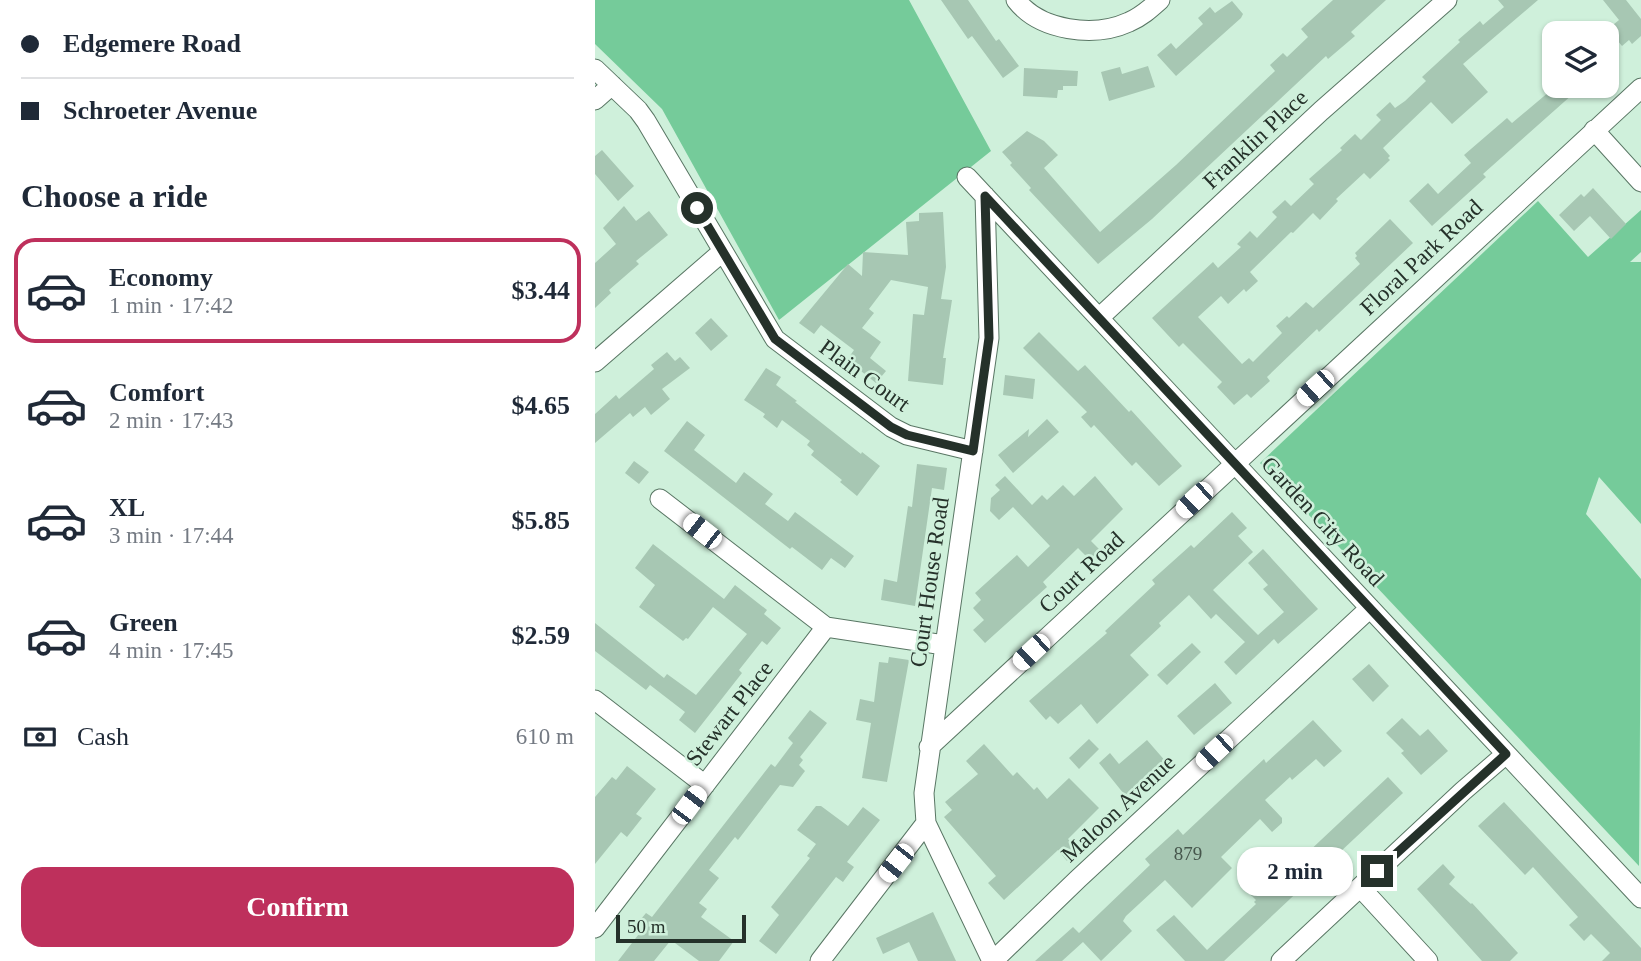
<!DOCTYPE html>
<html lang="en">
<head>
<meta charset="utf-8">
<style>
	body { margin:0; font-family:Georgia,serif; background:#f6f6f7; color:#1f2937; height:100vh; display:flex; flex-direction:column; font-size:26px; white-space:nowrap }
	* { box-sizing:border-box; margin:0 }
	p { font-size:23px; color:#747a83 }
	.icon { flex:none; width:38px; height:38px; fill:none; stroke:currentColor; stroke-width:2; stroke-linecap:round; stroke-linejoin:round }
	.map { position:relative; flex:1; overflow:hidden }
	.details { display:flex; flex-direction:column; background:#fff; width:595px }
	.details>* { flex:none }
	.banner { display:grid; align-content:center; height:154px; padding:0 21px; background:#fff }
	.fabs { position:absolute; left:947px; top:21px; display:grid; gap:14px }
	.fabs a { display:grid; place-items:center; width:77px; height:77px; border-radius:14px; background:#fff; box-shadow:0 2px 5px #0004; font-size:35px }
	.scale { position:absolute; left:21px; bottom:18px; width:130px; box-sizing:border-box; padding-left:7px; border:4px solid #25312a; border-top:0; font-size:19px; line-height:24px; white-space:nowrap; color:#25312a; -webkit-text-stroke:5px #cff0db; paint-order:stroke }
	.end { position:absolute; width:32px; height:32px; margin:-16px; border:9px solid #25312a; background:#fff; box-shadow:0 0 0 4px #fff }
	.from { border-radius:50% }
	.bubble { position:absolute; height:49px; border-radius:21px; background:#fff; box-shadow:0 2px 5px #0004; font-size:23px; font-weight:700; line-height:49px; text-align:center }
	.car { position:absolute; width:21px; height:42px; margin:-21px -10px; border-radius:9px; box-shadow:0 0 5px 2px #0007; background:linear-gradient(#fff 24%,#345 0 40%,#fff 0 76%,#345 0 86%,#fff 0) }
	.banner b { display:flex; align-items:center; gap:24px; height:66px; font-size:26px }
	.banner b+b { border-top:2px solid #e0e1e3 }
	.banner i { width:18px; height:18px; background:#1f2937 }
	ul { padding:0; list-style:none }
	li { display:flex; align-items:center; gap:21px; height:105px; margin:0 14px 10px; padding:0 7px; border:4px solid transparent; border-radius:21px }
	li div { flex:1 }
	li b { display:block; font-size:26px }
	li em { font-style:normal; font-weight:700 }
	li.selected { border-color:#be305c }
	li>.icon { width:63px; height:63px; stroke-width:1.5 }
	h2 { padding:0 21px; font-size:32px; line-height:84px }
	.pay { display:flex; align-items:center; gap:18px; height:77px; padding:0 21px; font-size:26px }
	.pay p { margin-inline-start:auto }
	.button { display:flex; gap:14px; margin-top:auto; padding:14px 21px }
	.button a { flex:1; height:80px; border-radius:21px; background:#be305c; color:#fff; font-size:28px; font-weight:700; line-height:80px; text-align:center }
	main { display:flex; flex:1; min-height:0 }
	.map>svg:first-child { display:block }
</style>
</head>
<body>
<main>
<section class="details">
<div class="banner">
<b><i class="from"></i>Edgemere Road</b>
<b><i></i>Schroeter Avenue</b>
</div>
<h2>Choose a ride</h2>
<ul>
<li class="selected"><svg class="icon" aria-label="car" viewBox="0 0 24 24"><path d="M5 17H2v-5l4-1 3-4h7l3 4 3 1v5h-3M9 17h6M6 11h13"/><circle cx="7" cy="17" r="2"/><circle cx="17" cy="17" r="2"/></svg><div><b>Economy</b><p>1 min · 17:42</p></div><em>$3.44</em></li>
<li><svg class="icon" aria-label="car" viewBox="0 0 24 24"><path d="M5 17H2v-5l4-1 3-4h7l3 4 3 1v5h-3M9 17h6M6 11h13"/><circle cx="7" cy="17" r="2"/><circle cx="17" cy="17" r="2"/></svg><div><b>Comfort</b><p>2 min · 17:43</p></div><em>$4.65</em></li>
<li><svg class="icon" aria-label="car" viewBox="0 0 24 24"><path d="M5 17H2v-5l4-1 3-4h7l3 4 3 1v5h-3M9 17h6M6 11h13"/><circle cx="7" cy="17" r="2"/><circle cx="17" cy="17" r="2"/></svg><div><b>XL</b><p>3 min · 17:44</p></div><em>$5.85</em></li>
<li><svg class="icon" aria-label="car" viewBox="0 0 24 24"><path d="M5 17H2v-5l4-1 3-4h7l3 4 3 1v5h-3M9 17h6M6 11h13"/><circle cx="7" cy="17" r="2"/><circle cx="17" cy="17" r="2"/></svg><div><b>Green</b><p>4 min · 17:45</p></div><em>$2.59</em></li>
</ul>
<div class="pay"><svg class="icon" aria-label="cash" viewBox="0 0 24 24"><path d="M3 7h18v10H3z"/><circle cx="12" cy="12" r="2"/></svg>Cash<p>610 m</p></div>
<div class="button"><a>Confirm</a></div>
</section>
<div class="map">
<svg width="1046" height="961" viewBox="0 0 1046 961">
	<rect width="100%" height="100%" fill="#cff0db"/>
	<path fill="#75cb9a" d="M0 0H314L396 151 184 320 67 109 0 44Z
		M943 201 993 257 1046 210V252L1035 262H1046V524L1004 477 991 514 1046 579 1044 866 665 463Z"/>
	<path fill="#a7c7b3" d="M346 0H373L401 41 404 39 424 66 408 78 377 36 373 39Z
		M738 0H791L756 32 760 36 733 59 731 56 557 219 503 264 434 190 436 188 415 165 417 163 407 152 432 131 449 141 463 155 449 168 505 232 581 165 680 71 675 65 688 53 692 57 713 37 706 29Z
		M903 0H943L868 64 893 92 857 124 836 102 788 148 795 156 793 158 795 160 775 179 769 173 741 199 743 201 725 220 718 213 698 233 696 232 655 272 663 281 651 292 649 289 633 304 626 296 603 317 647 364 654 358 658 362 687 333 681 326 692 316 694 318 711 302 718 308 765 264 760 258 762 256 760 253 795 219 818 243 724 332 722 329 672 377 675 381 656 398 652 394 639 405 622 387 627 382 588 343 584 347 557 318 618 262 623 268 646 247 642 244 655 231 662 238 682 217 677 212 690 200 696 206 719 184 714 179 747 150 745 148 760 134 766 140 786 120 781 115 795 102 800 108 810 101 831 81 827 77 865 42 863 40 885 21 888 25 909 7Z
		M1008 0H1031L1046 19V36L1037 44 1034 40 1027 46 1013 29 1024 20Z
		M637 1 648 14 646 18 581 76 562 55 576 43 581 49 608 24 603 18 615 7 620 13Z
		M553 66 560 87 514 101 506 72 525 67 527 74Z
		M429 68 483 71 482 86H468V90H463L462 98 428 96Z
		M961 86H987L888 174 891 177 837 226 814 201 833 183 843 194 876 163 869 155 912 118 917 123Z
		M7 150 39 186 23 201 0 174V156Z
		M998 188 1031 224 1016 239 995 216 979 231 964 215 986 194 989 197Z
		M29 206 41 221 54 211 73 235 41 261 44 264 14 290 16 293 0 308V263L21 244 8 228Z
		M348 212 351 267 346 299 357 300 348 358H351L348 385 313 381 318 314 329 315 333 287 296 280 274 309 279 313 267 328 286 342 275 358 291 371 281 383 252 360 259 350 226 325 219 334 204 323 253 264 267 276 268 252 313 255 311 222 324 221V213Z
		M116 318 133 336 116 351 100 333Z
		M444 332 483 371 490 365 534 412 536 410 587 466 564 486 541 462 537 466 499 425 496 428 486 417 492 412 428 348Z
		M72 352 80 361 85 357 95 368 67 389 75 399 56 415 50 407 38 417 35 413 0 443V414L21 395 24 399 59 369 56 365Z
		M171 368 186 377 181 385 202 401 200 402 266 454 267 452 285 466 262 496 245 482 247 480 216 455 219 451 212 445 215 441 187 420 182 428 168 417 170 414 149 400Z
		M410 375 440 379 438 399 408 395Z
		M452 419 464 432 418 473 403 455 434 429 433 437Z
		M92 421 110 435 99 450 141 483 149 472 178 494 170 504 193 521 200 512 259 556 250 568 236 558 227 570 197 547 195 549 69 451Z
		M39 461 54 472 44 484 30 473Z
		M322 464 352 468 349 490 337 488 320 606 286 600 289 579 302 582 313 506 317 507Z
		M410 476 437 505 447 495 452 500 468 485 479 496 500 476 528 509 496 541 505 550 495 560 483 548 448 582 452 587 390 643 378 630 389 620 378 608 386 600 380 593 422 555 433 567 455 546 418 507 404 520 395 511 396 498 405 490 400 485Z
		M637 512 652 528 643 536 658 552 618 590 663 635 689 612 668 589 673 585 653 563 668 549 723 609 683 644 679 639 641 675 629 662 650 642 621 614 616 619 594 595 564 623 566 626 535 655 554 675 502 724 486 704 463 724 455 716 451 720 434 701 512 633 510 631 560 584 557 580 596 545 599 548Z
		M58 544 129 599 140 585 172 610 169 614 186 628 172 645 167 641 144 670 147 673 100 733 84 720 90 712 55 685 51 690 0 651V623L69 678 72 674 101 695 152 634 118 607 93 639 91 638 88 641 44 607 60 585 40 568Z
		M597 643 606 652 572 685 562 675Z
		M294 657 314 660 292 782 267 778 276 723 261 720 265 699 279 702 284 662 293 663Z
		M774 664 794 686 778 702 757 679Z
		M620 683 637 703 599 735 582 716Z
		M215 710 232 723 205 757 208 760 204 765 210 771 198 787 185 785 143 840 140 837 114 870 124 878 104 903 112 909 106 917 139 941 124 961H104L76 940 59 961H23L47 930 41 925 51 913 57 917 176 764 180 767 198 743 193 738Z
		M807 718 825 736 833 729 853 751 826 775 806 753 809 751 791 733Z
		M718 720 747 751 729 767 721 759 697 780 695 777 670 800 687 818V823L677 832 665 819 626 857 637 868 597 908 570 880 531 916 528 921 537 931 506 961 488 942 467 961H440L478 927 484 933 555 865 550 859 583 829 588 835 669 759 671 763Z
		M494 739 504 749 484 769 474 758Z
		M552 740 572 763 533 799 504 763 515 753 524 764Z
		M389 744 418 776 422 772 439 790 442 787 452 799 474 778 504 808 473 839 483 851 472 861 463 850 409 900 393 883 401 876 349 817 357 810 350 802 383 774 371 761Z
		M32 766 61 789 41 814 47 818 32 837 26 832 0 864V797L17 777 21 780Z
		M793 777 808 793 629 961H590L561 930 579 915 612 950 661 904 659 902 661 900 652 891 666 878 676 887Z
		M909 802 1046 948V961H1007L1015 953 996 934 989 941 974 925 983 917 938 867 930 875 883 826Z
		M221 806H226L253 826 268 807 285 820 252 862 259 867 248 882 241 877 181 954 164 941 184 915 176 907 215 858 212 856 221 844 202 830Z
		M848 864 860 877 854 884 876 904 877 903 923 953 915 961H887L822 889Z
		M338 912 361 961H323L314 942 288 954 281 938Z"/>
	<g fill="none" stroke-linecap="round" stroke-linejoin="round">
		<g stroke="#597664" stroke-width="21">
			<path id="minor" d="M421 0C445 31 499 38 534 22 546 17 555 9 565 0
				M0 69 43 110 51 121 180 339 296 427 312 435 378 451
				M0 100 17 85
				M999 130 1046 182
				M372 177 1046 898
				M390 196 394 338 329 793 331 823 397 961
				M505 317 726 111 852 0
				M0 362 127 252
				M65 499 231 627 349 645
				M0 700 110 785
				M334 747 1046 88
				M765 887 833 961
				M0 928 231 627
				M225 961 331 823
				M398 961 483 879 775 608
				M686 961 868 791 911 754"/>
		</g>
		<use href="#minor" stroke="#fff" stroke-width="19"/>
	</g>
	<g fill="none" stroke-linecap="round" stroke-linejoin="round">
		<path stroke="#25312a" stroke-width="9" d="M102 208 180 339 296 427 312 435 378 451 394 338 390 196 911 754 782 871"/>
	</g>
	<g text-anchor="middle" stroke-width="5" stroke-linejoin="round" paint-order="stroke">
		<g font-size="19" fill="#46564c">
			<text x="593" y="860">879</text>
		</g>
		<g font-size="23" fill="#25312a" stroke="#cff0db">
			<text transform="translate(660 139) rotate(-43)" y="8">Franklin Place</text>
			<text transform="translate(826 257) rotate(-43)" y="8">Floral Park Road</text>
			<text transform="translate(270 375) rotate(36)" y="8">Plain Court</text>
			<text transform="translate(728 521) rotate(47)" y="8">Garden City Road</text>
			<text transform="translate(486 572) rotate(-43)" y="8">Court Road</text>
			<text transform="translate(334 582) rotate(-82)" y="8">Court House Road</text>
			<text transform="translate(134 713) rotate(-52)" y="8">Stewart Place</text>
			<text transform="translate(523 808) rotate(-43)" y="8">Maloon Avenue</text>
		</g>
	</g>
</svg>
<div class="fabs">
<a><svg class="icon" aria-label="layers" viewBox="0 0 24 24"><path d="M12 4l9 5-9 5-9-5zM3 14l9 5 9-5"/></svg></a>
</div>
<div class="scale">50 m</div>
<i class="end from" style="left:102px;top:208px"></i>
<i class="end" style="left:782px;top:871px"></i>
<div class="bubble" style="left:642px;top:847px;width:116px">2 min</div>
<i class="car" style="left:720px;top:388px;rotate:228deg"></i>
<i class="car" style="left:599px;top:500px;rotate:227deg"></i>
<i class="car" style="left:107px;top:531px;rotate:308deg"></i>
<i class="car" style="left:436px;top:652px;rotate:227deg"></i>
<i class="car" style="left:619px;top:752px;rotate:227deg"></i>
<i class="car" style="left:94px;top:805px;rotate:37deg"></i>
<i class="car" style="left:301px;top:863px;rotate:218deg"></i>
</div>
</main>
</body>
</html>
